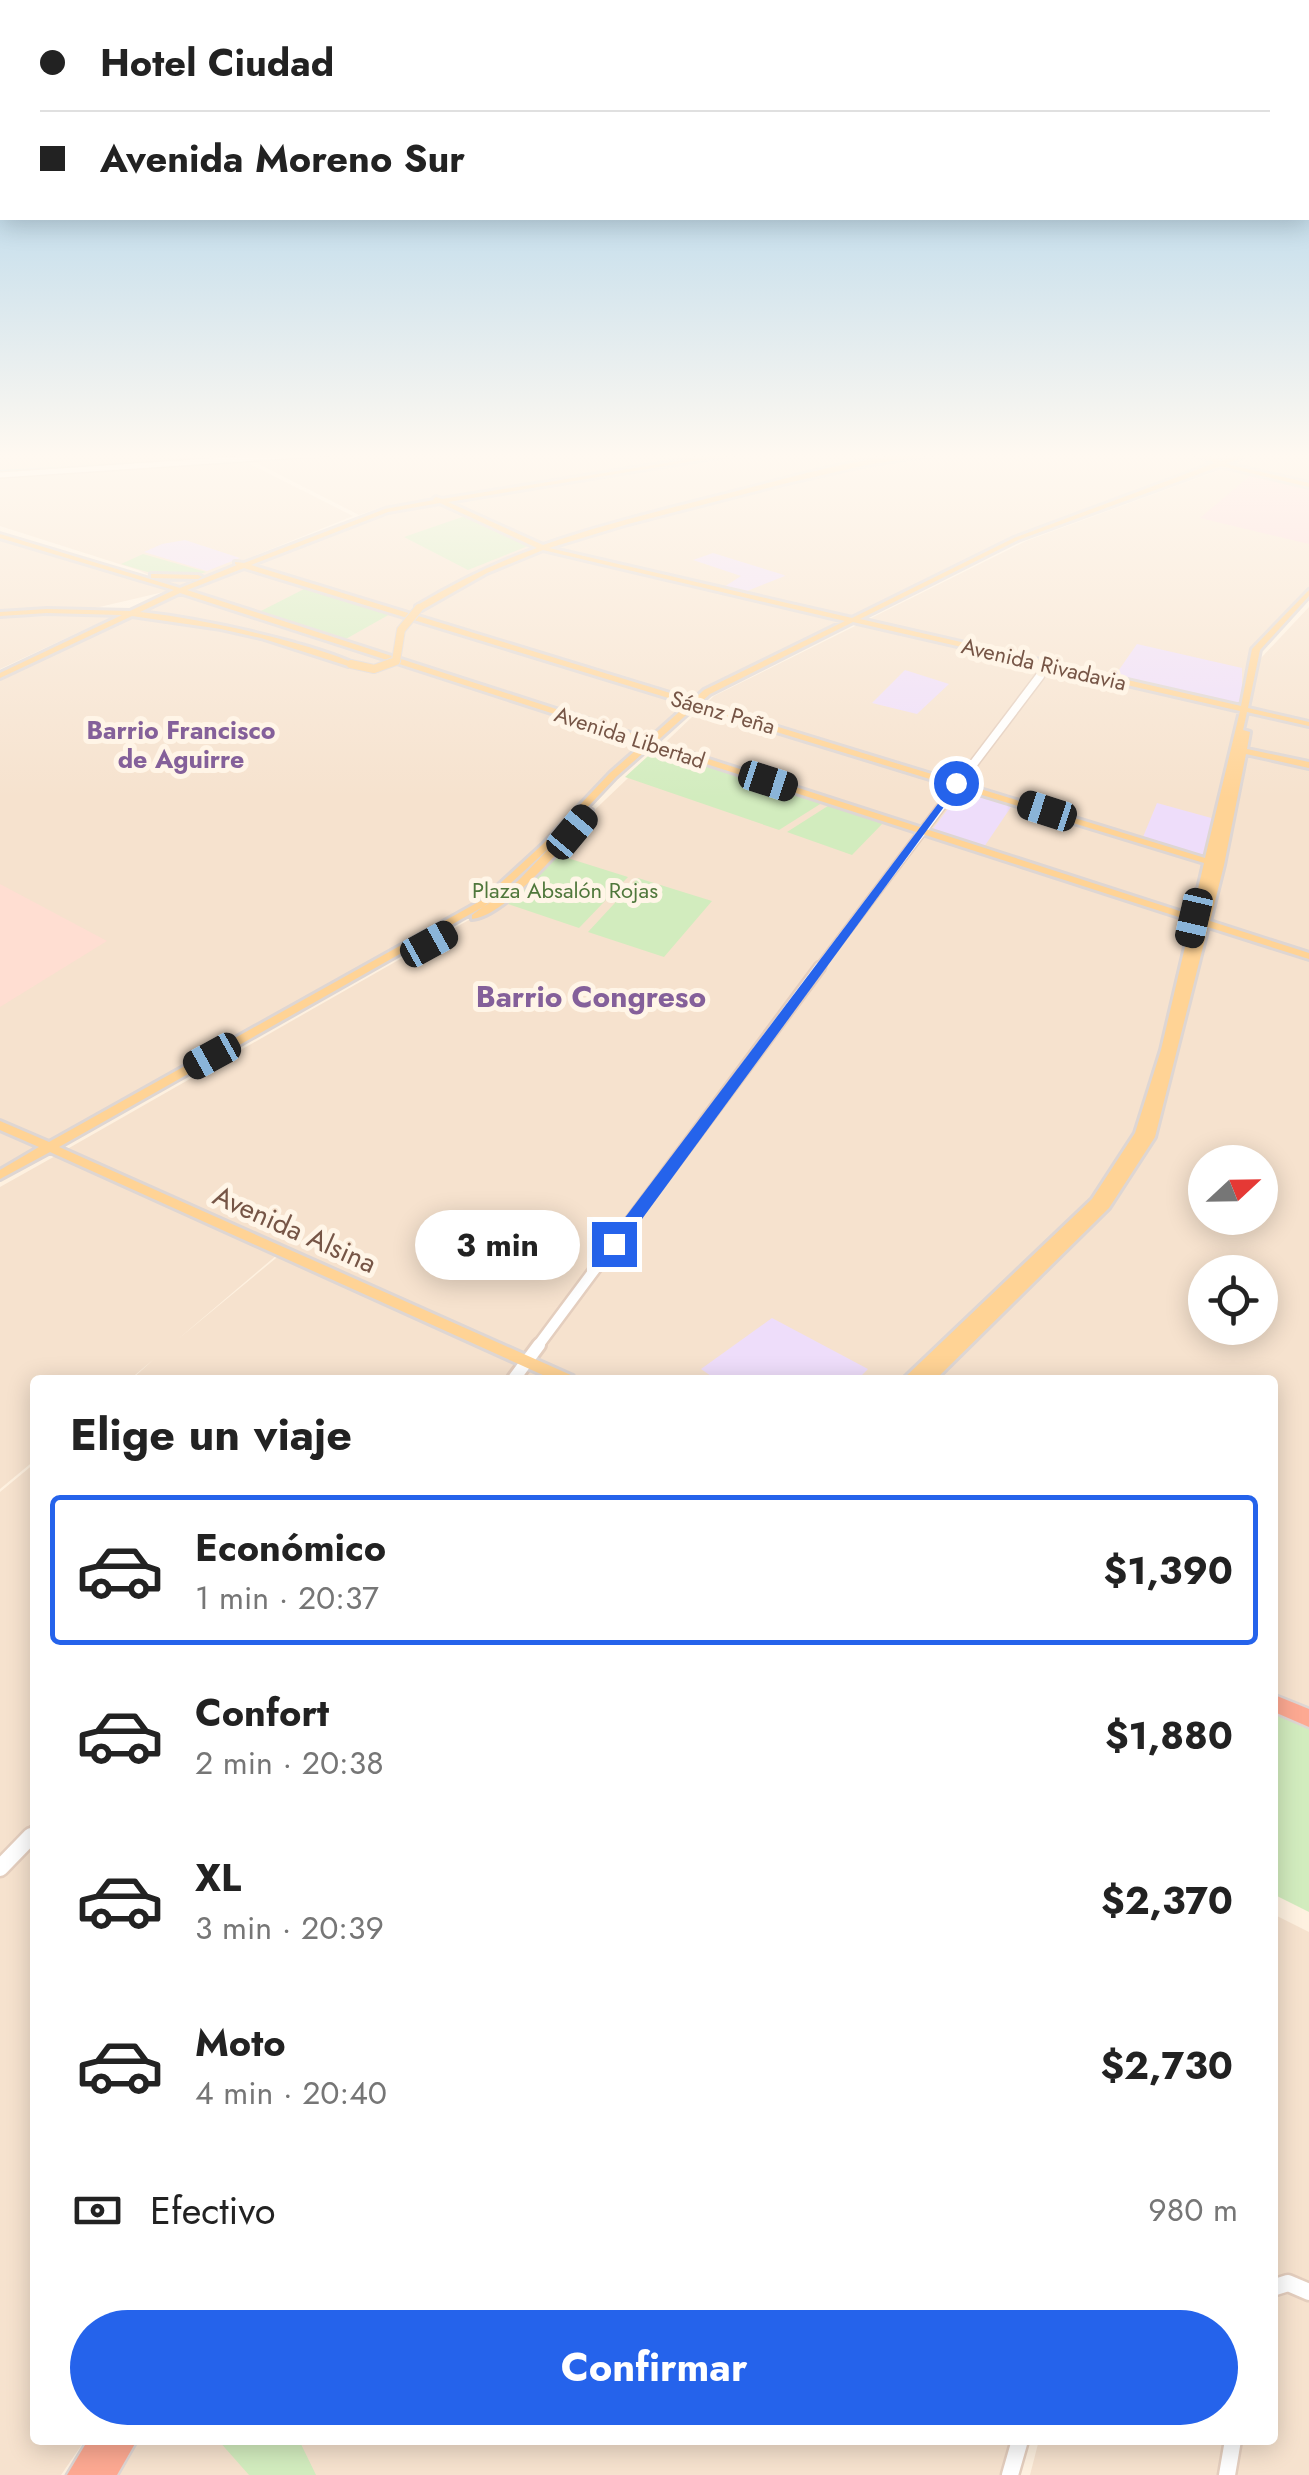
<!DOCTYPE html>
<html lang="es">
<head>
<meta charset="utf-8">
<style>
	body { margin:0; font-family:Jost,sans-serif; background:#f6f6f6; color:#222; height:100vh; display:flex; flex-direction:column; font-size:38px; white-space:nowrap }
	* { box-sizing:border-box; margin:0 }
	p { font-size:32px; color:#767676 }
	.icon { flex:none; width:55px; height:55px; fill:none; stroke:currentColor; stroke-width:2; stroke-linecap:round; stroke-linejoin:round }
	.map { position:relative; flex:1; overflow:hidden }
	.side { position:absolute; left:30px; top:1375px; width:1248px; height:1070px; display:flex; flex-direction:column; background:#fff; border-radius:10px; box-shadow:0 5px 25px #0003 }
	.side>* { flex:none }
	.hud { position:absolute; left:0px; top:0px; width:1310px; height:220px; box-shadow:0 5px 25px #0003; display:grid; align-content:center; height:220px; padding:0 40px; background:#fff }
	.needle { width:65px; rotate:68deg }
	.controls { position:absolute; left:1188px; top:1145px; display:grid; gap:20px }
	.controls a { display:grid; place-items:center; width:90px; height:90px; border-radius:50%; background:#fff; box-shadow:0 5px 25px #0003; font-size:50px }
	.end { position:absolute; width:45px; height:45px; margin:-22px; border:12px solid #2563eb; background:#fff; box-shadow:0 0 0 5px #fff }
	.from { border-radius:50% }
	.bubble { position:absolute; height:70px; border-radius:35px; background:#fff; box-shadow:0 5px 25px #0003; font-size:32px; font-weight:700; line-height:70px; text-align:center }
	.car { position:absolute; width:30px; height:60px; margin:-30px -15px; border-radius:12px; box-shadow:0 0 8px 2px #0007; background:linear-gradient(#222 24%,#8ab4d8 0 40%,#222 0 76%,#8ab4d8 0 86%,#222 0) }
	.hud b { display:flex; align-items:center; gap:35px; height:95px; font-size:38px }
	.hud b+b { border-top:2px solid #e0e0e0 }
	.hud i { width:25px; height:25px; background:#222 }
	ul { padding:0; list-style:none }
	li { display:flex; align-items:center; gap:30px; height:150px; margin:0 20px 15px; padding:0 20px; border:5px solid transparent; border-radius:10px }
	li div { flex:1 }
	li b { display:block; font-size:38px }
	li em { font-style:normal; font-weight:700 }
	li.current { border-color:#2563eb }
	li>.icon { width:90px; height:90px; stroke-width:1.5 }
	h2 { padding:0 40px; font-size:45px; line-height:120px }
	.pay { display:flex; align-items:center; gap:25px; height:110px; padding:0 40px; font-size:38px }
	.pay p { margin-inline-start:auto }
	.button { display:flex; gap:20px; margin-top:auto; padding:20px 40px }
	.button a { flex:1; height:115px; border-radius:60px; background:#2563eb; color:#fff; font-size:40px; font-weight:700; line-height:115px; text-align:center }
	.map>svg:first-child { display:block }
</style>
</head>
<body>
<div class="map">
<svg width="1309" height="2475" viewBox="0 0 1309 2475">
	<rect width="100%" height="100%" fill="#fef1e0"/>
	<path fill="#f6e2ce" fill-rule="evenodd" d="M0 453H228L353 516 177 587 180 590 362 519 408 507 729 453H1245L1015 539 707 692 649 742 485 902 0 1174V676L168 591 78 612 0 614V534L175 587 138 570 0 526Z
		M237 453H712L382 507 359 515Z
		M1266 453H1309V593L1256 649 1249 695 1260 659 1309 607V1711L1273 1695 1272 1380H569L62 1152 495 905 714 696 1026 541ZM1205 1162H1260V1218H1205ZM1205 1272H1260V1328H1205Z
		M116 615 0 669V617Z
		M57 1155 278 1254 177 1340 281 1254 555 1380H131L154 1359 129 1380H35V1460L0 1489V1187Z
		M35 1463V2440H85L61 2475H0V1492Z
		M1273 1914 1309 1932V2475H1030L1039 2440H1272Z
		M129 2440H1014L1004 2475H104Z"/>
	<path fill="#ffded2" d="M0 884 107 941 0 1007Z"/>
	<path fill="#eeddfa" d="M185 540 240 558 207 571 144 552 162 544Z
		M713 553 784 575 785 576 747 591 724 587 741 576 693 560Z
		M1137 644 1242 668V706L1114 677Z
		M905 670 949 684 917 714 872 703Z
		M963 789 1013 804 984 847 932 830Z
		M1157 803 1215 819 1205 857 1143 837Z
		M772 1318 868 1369 857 1380H709L711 1376 701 1369Z"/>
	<path fill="#fcd2d9" d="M1252 474 1309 487V544L1200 518Z"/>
	<path fill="#d2ecbe" d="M465 516 528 546 468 570 404 537Z
		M143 554 206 572C177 583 150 573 121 564Z
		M308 587 392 613 344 640 257 613Z
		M658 747 825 801 779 830 625 777Z
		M831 804 885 821 852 855 787 832Z
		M558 855 628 877 579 928 505 903Z
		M638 878 712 901 664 957 588 932Z
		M1272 1710 1309 1726V1912L1273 1894Z
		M218 2440H299L316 2475H249Z"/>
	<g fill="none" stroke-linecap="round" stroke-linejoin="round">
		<path stroke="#99d3db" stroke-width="2.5" d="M450 498 708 456
			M246 561 397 507
			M189 584 231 567
			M132 610 154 599
			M98 626 119 616"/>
		<path stroke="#b3e3e8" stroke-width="4" d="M0 472 76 468"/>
		<g stroke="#e4cebe" stroke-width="8">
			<path id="minor-far4" d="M0 475 330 453
				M1038 678 1048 665"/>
		</g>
		<g stroke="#e4cebe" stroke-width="11">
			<path id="minor-far3" d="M818 969 1040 676"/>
		</g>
		<g stroke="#e4cebe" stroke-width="15">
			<path id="minor-far2" d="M537 1347 820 967"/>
		</g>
		<g stroke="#e4cebe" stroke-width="18">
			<path id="minor-far1" d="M513 1380 539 1345
				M29 1838 35 1832"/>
		</g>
		<g stroke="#e4cebe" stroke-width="21">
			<path id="minor" d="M0 1868 31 1836
				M1272 2288 1288 2283 1309 2292
				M1010 2475 1020 2440
				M1227 2475 1233 2440"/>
		</g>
		<g stroke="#ded6d3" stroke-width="6">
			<path id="major" d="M728 453H742L448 502 543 545C606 523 672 508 737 491 804 474 873 453 942 453L866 465 783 484 628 524 549 548 852 618 1014 538 1215 463 1193 453H1201L1221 461 1244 453H1252L1226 464 1309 483V487L1221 466 1018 540 860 619 1241 706 1252 649 1309 590V596L1260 650 1248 708 1309 722V726L1247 712 1243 730 1250 732 1247 749 1309 762V768L1246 754 1224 865 1210 921 1309 953V959L1208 927 1155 1137 1109 1208 935 1380H919L920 1378 918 1380H902L1092 1199 1135 1133 1161 1050 1191 921 651 746 616 777 548 849 488 904 59 1147 573 1376 575 1380H554L50 1152 0 1179V1170L39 1147 0 1130V1121L49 1142 482 900 542 845 610 773 644 743 180 593 140 612C193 618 244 629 295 643 315 649 337 655 355 664L348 666 261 638 221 629 132 616 0 678V673L122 615 47 613 0 616V612L47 609 130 611 174 590 0 538V534L180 588 237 565 235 564V562L244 563 385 509 434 500 433 499 436 497 442 499ZM440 503 537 548C494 563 455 583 416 606V610H422L487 573 543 550 845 621 704 690 693 700 251 565 388 512ZM244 568 688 704 649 739 187 590ZM853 622 1240 711 1205 858 700 703 710 694ZM695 707 1204 863 1192 915 656 742Z
				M154 574 198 575 202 577 198 579 151 578V574Z
				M589 809 592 810V814C569 840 505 917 472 919V915L518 881 586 810Z"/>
		</g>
		<g stroke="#ded6d3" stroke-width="5">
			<path id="highway" d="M1272 1694 1309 1709V1727L1272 1711Z
				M88 2440H137L117 2475H67Z"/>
		</g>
		<use href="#minor-far4" stroke="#fff" stroke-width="5"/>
		<use href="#minor-far3" stroke="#fff" stroke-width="8"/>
		<use href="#minor-far2" stroke="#fff" stroke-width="10"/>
		<use href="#minor-far1" stroke="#fff" stroke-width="12"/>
		<use href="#minor" stroke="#fff" stroke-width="16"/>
		<use href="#major" fill="#ffd395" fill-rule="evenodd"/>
		<use href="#highway" fill="#fda992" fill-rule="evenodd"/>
		<g stroke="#ded6d3" stroke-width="10" stroke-linecap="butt">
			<path id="major-bridge" d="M351 664 374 669 396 661 401 630 419 608"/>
		</g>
		<use href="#major-bridge" stroke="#ffd395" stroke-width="8"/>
	</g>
	<linearGradient id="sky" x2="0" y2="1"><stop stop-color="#93c7e8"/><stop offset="0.57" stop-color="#fff9f1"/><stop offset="1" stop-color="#fff9f1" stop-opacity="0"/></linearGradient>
	<rect width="1309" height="799" fill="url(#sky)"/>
	<path fill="#2563eb" d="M956 780 960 785 620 1249H608V1240Z"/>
	<g text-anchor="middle" stroke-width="10" stroke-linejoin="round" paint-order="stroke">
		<g font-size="22" fill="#765546" stroke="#fff5e7">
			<text transform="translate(1044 664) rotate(13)" y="8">Avenida Rivadavia</text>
			<text transform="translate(723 712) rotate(16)" y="8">Sáenz Peña</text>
			<text transform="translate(630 737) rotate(18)" y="8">Avenida Libertad</text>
		</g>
		<g font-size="22" fill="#4f773b" stroke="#fff5e7">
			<text x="565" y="898">Plaza Absalón Rojas</text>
		</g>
		<g font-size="25" font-weight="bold" fill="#84609a" stroke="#fff5e7">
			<text x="181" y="739">Barrio Francisco<tspan x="181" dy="29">de Aguirre</tspan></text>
		</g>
		<g font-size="28" fill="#765546" stroke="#fff5e7">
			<text transform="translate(295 1229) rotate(24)" y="10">Avenida Alsina</text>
		</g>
		<g font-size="30" font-weight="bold" fill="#84609a" stroke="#fff5e7">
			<text x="591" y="1007">Barrio Congreso</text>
		</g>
	</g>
</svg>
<div class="controls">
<a><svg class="needle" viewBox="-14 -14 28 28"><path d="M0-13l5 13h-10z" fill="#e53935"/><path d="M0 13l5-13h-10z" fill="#767676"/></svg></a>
<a><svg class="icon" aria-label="locate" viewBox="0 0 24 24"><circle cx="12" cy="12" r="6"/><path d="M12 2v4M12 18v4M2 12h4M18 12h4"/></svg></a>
</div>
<i class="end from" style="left:956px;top:783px"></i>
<i class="end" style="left:614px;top:1244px"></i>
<div class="bubble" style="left:415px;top:1210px;width:165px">3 min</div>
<i class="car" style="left:768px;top:781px;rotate:108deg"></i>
<i class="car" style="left:1047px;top:811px;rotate:288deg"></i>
<i class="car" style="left:572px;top:832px;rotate:40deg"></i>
<i class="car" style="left:1194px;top:918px;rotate:193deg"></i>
<i class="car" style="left:429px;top:944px;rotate:61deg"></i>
<i class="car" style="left:212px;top:1056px;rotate:241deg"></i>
<div class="hud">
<b><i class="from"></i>Hotel Ciudad</b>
<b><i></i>Avenida Moreno Sur</b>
</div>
<section class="side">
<h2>Elige un viaje</h2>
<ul>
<li class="current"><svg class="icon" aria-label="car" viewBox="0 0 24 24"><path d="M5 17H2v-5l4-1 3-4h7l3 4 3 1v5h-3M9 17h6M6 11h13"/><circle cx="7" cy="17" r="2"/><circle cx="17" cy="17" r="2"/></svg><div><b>Económico</b><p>1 min · 20:37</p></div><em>$1,390</em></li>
<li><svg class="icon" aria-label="car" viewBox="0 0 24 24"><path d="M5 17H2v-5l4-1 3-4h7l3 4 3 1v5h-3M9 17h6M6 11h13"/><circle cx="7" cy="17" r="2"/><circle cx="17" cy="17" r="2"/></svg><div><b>Confort</b><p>2 min · 20:38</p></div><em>$1,880</em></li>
<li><svg class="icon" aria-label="car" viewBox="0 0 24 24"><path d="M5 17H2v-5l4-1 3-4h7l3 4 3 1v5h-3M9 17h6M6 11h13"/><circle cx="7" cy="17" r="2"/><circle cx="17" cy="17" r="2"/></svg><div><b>XL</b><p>3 min · 20:39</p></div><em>$2,370</em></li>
<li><svg class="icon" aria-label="car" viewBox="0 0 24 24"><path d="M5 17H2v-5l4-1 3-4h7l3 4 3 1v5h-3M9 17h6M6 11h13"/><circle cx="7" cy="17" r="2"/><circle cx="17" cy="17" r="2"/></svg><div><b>Moto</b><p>4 min · 20:40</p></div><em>$2,730</em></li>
</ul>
<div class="pay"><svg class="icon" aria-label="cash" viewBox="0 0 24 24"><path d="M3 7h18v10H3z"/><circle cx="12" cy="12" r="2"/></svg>Efectivo<p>980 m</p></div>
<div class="button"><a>Confirmar</a></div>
</section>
</div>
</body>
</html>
